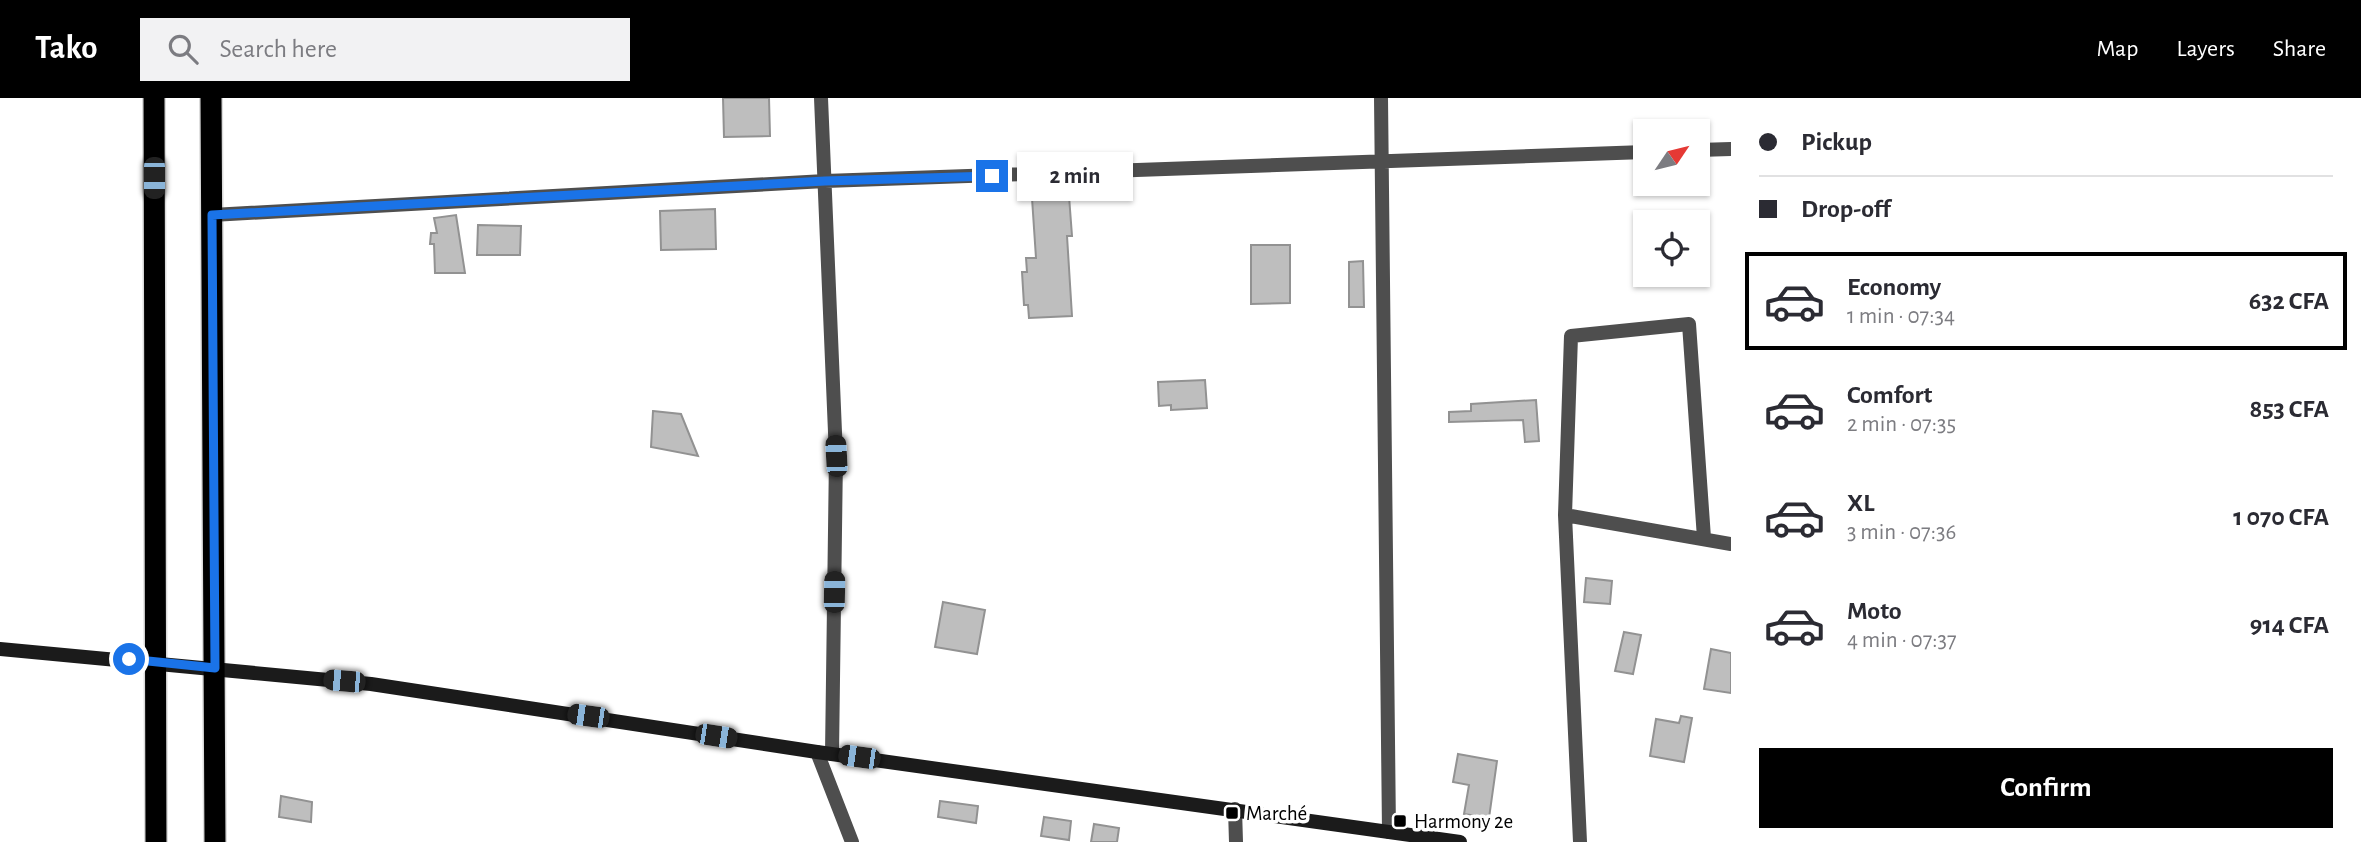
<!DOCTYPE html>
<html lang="en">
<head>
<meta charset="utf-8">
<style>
	body { margin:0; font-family:"Alegreya Sans",sans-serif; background:#f2f2f3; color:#2b2b33; height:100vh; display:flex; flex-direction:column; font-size:26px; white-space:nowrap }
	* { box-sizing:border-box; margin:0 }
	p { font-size:23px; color:#7c7c81 }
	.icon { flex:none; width:38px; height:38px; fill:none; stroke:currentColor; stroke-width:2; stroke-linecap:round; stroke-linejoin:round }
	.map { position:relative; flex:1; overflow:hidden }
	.side { display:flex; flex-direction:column; background:#fff; width:630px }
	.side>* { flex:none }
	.top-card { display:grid; align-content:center; height:154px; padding:0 28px; background:#fff }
	.needle { width:46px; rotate:55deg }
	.tools { position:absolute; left:1633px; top:21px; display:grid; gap:14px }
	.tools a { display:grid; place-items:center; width:77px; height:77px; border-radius:0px; background:#fff; box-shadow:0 2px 5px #0004; font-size:35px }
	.end { position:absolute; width:32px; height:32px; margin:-16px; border:9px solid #1a73e8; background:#fff; box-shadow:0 0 0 4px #fff }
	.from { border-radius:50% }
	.bubble { position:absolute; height:49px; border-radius:0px; background:#fff; box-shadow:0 2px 5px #0004; font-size:23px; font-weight:700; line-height:49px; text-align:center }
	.car { position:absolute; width:21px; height:42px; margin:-21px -10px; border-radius:9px; box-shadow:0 0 5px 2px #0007; background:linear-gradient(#222 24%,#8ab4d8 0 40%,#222 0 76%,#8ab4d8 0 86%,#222 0) }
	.top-card b { display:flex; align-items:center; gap:24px; height:66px; font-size:26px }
	.top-card b+b { border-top:2px solid #e1e1e2 }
	.top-card i { width:18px; height:18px; background:#2b2b33 }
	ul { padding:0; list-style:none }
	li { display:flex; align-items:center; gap:21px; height:98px; margin:0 14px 10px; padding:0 14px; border:4px solid transparent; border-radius:0px }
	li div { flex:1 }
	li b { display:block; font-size:26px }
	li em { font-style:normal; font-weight:700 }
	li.active { border-color:#000 }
	li>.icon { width:63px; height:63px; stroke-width:1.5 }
	.cta { display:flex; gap:14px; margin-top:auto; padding:14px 28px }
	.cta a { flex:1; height:80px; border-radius:0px; background:#000; color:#fff; font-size:28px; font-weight:700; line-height:80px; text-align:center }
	header { display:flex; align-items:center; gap:42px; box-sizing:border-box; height:98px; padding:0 35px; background:#000; color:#fff }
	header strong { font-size:33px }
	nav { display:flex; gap:38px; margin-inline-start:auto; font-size:24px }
	.search { width:490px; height:63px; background:#f2f2f3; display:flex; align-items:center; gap:18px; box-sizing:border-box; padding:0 24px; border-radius:0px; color:#7c7c81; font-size:26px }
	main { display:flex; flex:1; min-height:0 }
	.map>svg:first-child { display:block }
</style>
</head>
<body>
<header>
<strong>Tako</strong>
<div class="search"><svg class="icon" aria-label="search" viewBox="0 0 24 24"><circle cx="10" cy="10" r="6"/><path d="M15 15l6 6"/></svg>Search here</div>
<nav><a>Map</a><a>Layers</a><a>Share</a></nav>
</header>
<main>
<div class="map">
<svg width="1731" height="744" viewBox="0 0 1731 744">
	<rect width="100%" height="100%" fill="#fff"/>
	<path fill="#bebebe" stroke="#929292" stroke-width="2" d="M723 0H769L770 38 724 39Z
		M1069 98 1072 138H1067L1072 218 1029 220 1028 207H1024L1022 174H1027L1026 160H1036L1032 100Z
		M715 111 716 151 661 152 660 113Z
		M456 117 465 175H435L434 146H430L431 135H437L434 120Z
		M478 127 521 128 520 157H477Z
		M1251 147H1290V205L1251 206Z
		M1363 163 1364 209H1349V164Z
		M1205 282 1207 310 1171 312V307L1159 308 1158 284Z
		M1536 302 1539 343 1525 344 1523 322 1449 324V314L1471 313V306Z
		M653 313 681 316 698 358 651 349Z
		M1586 480 1612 483 1610 506 1584 504Z
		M943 504 985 512 977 556 935 549Z
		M1624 534 1641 537 1633 576 1615 573Z
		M1711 551 1731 555V595L1704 591Z
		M1681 618 1692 620 1684 664 1650 658 1656 621 1679 625Z
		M1458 656 1497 663 1489 720 1464 716 1469 687 1453 684Z
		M281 698 312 704 311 724 279 719Z
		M940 703 978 708 976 725 938 719Z
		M1044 719 1071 723 1069 742 1041 738Z
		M1094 726 1119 730 1117 744H1091Z"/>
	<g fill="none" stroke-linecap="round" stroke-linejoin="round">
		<g stroke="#dbdbdb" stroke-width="24">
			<path id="highway" d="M154 0 156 744
				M211 0 215 744"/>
		</g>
		<path stroke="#4e4e4e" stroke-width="14" d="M821 0 836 358 832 656
			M1381 0 1389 734
			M1698 52 1731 51
			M212 117 825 83 1645 54
			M1565 417 1580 744
			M1704 440 1689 226 1571 238 1565 417 1731 446
			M817 654 852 744
			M1235 711 1236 744"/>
		<path stroke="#1b1b1b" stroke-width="14" d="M0 551 371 586 817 654 1460 744"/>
		<use href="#highway" stroke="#000" stroke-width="21"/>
	</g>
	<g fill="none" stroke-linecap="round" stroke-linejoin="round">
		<path stroke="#1a73e8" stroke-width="9" d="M129 561 215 570 212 117 825 83 992 78"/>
	</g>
	<g fill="#000" stroke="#fff" stroke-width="2.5">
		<rect x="1225" y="708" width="14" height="14" rx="3.5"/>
		<rect x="1393" y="716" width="14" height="14" rx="3.5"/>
	</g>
	<g text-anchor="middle" stroke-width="7" stroke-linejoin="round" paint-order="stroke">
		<g font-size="21" fill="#000" stroke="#fff" text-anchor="start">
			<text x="1246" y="722">Marché</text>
			<text x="1414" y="730">Harmony 2e</text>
		</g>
	</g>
</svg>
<div class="tools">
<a><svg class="needle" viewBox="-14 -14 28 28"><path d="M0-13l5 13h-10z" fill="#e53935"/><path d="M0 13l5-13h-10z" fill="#7c7c81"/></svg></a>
<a><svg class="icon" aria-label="locate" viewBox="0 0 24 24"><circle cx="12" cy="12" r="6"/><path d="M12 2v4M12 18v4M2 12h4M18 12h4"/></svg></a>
</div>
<i class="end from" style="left:129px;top:561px"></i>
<i class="end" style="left:992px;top:78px"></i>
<div class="bubble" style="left:1017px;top:54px;width:116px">2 min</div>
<i class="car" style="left:154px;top:80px;rotate:180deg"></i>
<i class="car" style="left:836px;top:358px;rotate:357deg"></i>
<i class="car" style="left:834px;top:494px;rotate:1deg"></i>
<i class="car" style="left:344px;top:583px;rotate:275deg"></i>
<i class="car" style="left:588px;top:618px;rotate:278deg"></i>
<i class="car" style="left:716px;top:638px;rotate:99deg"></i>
<i class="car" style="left:859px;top:659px;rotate:278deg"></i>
</div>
<section class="side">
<div class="top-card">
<b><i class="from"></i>Pickup</b>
<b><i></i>Drop-off</b>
</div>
<ul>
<li class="active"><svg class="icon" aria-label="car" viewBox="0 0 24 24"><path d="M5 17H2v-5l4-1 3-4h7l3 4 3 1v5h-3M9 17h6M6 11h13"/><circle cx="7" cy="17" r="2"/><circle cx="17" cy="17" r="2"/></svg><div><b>Economy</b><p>1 min · 07:34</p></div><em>632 CFA</em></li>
<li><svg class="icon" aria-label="car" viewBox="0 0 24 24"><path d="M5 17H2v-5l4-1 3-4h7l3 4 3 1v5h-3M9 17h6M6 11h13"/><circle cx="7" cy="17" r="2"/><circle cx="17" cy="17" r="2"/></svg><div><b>Comfort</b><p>2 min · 07:35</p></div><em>853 CFA</em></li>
<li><svg class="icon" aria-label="car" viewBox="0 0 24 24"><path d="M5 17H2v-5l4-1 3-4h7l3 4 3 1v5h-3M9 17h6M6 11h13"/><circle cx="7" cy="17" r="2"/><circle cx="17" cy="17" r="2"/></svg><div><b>XL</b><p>3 min · 07:36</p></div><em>1 070 CFA</em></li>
<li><svg class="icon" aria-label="car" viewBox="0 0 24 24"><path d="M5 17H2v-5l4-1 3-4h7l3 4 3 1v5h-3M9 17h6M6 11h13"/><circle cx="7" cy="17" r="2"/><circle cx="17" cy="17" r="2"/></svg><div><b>Moto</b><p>4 min · 07:37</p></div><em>914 CFA</em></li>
</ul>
<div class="cta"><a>Confirm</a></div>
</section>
</main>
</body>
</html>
